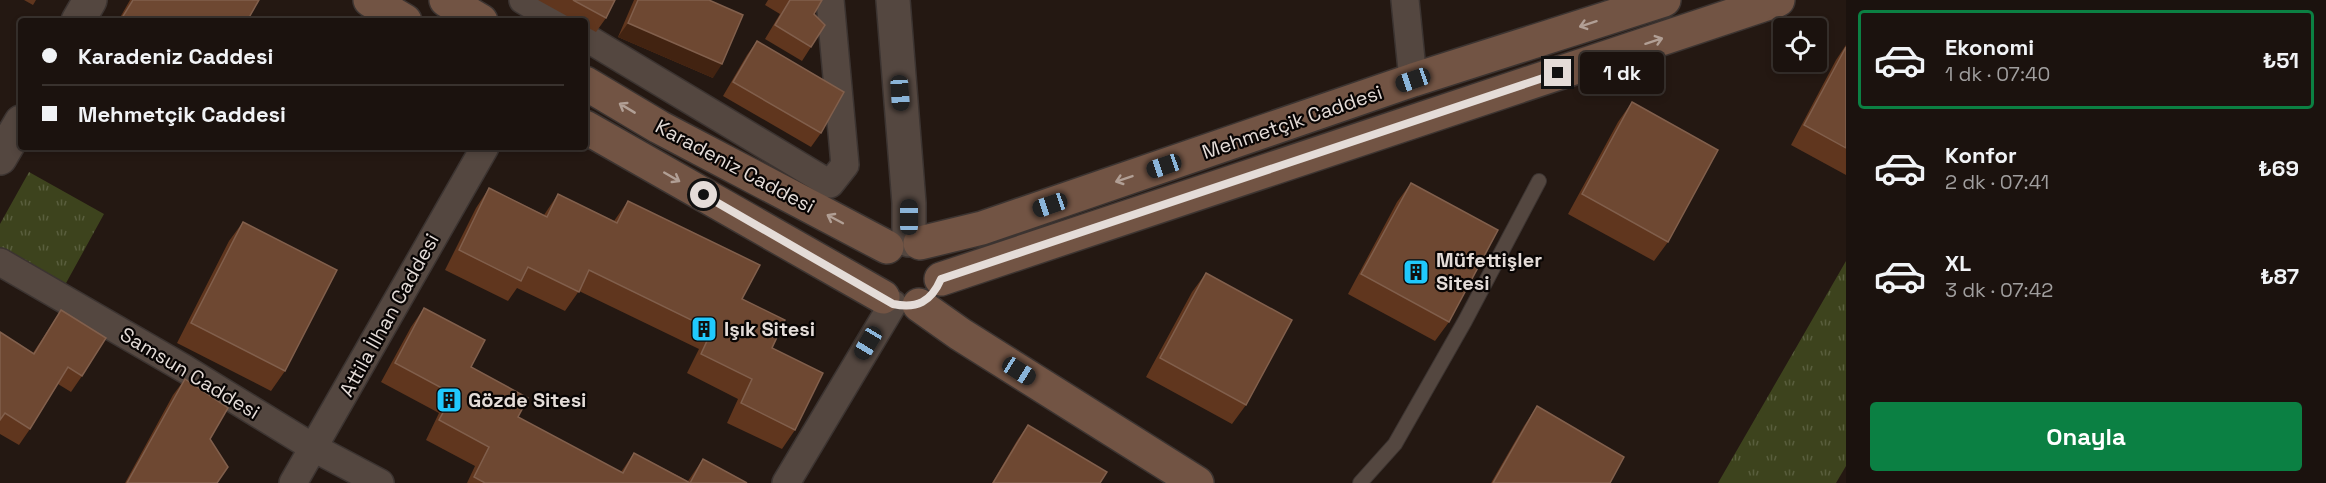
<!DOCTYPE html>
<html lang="tr">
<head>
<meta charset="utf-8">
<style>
	body { margin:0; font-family:"Space Grotesk",sans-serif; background:#241b17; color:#f1f3f6; height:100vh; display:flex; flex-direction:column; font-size:22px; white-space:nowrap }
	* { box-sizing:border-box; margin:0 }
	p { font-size:20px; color:#a09e9e }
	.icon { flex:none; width:33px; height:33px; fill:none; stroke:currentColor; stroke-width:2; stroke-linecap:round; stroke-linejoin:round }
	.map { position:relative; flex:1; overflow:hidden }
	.drawer { display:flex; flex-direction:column; background:#1b120e; width:480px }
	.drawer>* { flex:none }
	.top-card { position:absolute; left:18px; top:18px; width:570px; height:132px; border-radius:6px; box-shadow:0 3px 9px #0003,0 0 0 2px #39322e; display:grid; align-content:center; height:132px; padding:0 24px; background:#1b120e }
	.buttons { position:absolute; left:1773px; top:18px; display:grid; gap:12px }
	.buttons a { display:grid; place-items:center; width:54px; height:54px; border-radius:6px; background:#1b120e; box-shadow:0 3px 9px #0003,0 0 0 2px #39322e; font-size:30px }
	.end { position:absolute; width:27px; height:27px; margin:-14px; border:8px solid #e4dcd8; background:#111; box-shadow:0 0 0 3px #111 }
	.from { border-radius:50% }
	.bubble { position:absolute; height:42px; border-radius:6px; background:#1b120e; box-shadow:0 3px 9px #0003,0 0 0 2px #39322e; font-size:20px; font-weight:800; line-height:42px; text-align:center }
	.car { position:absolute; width:18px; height:36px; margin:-18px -9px; border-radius:8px; box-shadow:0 0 4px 2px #0007; background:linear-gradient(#222 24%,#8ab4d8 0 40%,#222 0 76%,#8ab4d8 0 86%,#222 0) }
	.top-card b { display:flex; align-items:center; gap:21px; height:57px; font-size:22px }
	.top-card b+b { border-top:2px solid #39322e }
	.top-card i { width:15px; height:15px; background:#f1f3f6 }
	ul { padding:10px 0 0; list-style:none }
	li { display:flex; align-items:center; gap:18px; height:99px; margin:0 12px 9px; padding:0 12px; border:3px solid transparent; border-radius:6px }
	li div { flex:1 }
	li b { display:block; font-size:22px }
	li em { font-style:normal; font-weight:800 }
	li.active { border-color:#0b8043 }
	li>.icon { width:54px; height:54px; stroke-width:1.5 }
	.action { display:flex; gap:12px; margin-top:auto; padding:12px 24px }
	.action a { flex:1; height:69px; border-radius:6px; background:#0b8043; color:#fff; font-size:24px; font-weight:800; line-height:69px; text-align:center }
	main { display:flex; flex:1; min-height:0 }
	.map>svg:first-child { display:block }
</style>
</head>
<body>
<main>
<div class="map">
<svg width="1846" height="483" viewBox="0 0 1846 483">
	<defs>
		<pattern id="grass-tufts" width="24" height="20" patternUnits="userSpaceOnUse" patternTransform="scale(1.5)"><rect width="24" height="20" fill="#3d431d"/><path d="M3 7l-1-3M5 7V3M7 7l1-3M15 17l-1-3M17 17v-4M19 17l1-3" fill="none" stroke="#595e3d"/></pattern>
	</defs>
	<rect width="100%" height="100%" fill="#241812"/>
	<path fill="url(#grass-tufts)" d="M29 172 104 214 65 285 0 248V224Z
		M1846 261V466L1836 483H1718Z"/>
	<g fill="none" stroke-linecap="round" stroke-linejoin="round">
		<g stroke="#3c3431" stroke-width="16">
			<path id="service" d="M1360 483 1395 444 1465 321 1539 181"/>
		</g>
		<g stroke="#3c3431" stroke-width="30">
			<path id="minor" d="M523 0 558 21
				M1405 0 1413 80
				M585 37 830 184 845 165 830 0
				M0 262 185 369 314 448 380 483
				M293 483 485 147
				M786 483 893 304"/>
		</g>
		<g stroke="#3c3431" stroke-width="36">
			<path id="tertiary" d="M893 0 909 203V240
				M78 21 90 0
				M0 158 21 122"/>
		</g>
		<g stroke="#3c3431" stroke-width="36">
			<path id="secondary" d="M370 0 405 21
				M446 0 481 21
				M585 83 659 127 887 247
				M585 127 883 297
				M920 243 982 228 1413 80 1664 0
				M941 279 1778 0
				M919 305 960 334 1197 483"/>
		</g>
		<use href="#service" stroke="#544740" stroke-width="14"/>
		<use href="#minor" stroke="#544740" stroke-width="27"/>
		<use href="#tertiary" stroke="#544740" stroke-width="33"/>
		<use href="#secondary" stroke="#725444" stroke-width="33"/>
	</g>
	<path fill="#60361e" d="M24 0H36L33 5Z
		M130 0H259L247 21H118Z
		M538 0H615L606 18 596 32 585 26V21H576Z
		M634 0H709L713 78 618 37Z
		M768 0H822L814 14 811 47 802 61 765 39 780 14 765 5Z
		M757 41 821 133 811 147 723 96 747 55Z
		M1846 45V175L1791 145 1836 60Z
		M1632 102 1668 242 1654 261 1568 214 1618 122Z
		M1411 183 1449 322 1435 341 1348 294 1397 202Z
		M489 188 544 215 558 194 614 221 628 201 742 299 772 348 795 430 782 449 727 423 738 399 687 373 699 349 579 291 565 311 517 288 508 301 445 270 476 208Z
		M243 222 285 371 271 391 177 343 229 241Z
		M1206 273 1246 405 1232 424 1146 377 1192 292Z
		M424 308 471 367 518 417 621 472 634 453 688 481 703 459 747 483H467L475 466 426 440 439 413 381 382 411 327Z
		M61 310 82 376 71 392 58 384 30 429 19 445 0 434V332L33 353Z
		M185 379 210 439 217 483H125L173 395Z
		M1537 406 1610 483H1491L1524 426Z
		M1028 425 1100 483H992L1018 439Z"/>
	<path fill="#422311" d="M628 23 722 64 713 78 618 37Z"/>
	<path fill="#6e4832" stroke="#815f4c" stroke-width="1.5" d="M133 0H259L247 21H120Z
		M573 0H615L606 18Z
		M638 0H709L743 15 722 64 628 23Z
		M790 0H822L814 14 825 25 811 47 775 25Z
		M757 41 844 92 821 133 733 82Z
		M1846 47V148L1804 125Z
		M1632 102 1718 150 1668 242 1582 194Z
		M1411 183 1498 230 1449 322 1361 274Z
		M489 188 547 217 558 194 617 223 628 201 760 265 742 299 785 320 772 348 823 373 795 430 741 403 752 379 701 354 712 330 589 270 579 292 528 267 521 281 459 250Z
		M243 222 337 270 285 371 191 323Z
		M1206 273 1292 320 1246 405 1160 358Z
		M424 308 485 340 471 367 528 398 518 417 623 473 634 453 690 483 703 459 747 483H485L474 477 489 447 439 420 453 394 395 363Z
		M61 310 106 338 82 376 68 367 30 429 5 413 0 420V332L34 354Z
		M185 379 228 408 210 439 228 467 217 483H127Z
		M1537 406 1624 457 1610 483H1493Z
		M1028 425 1107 472 1100 483H993Z"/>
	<defs><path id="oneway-shaft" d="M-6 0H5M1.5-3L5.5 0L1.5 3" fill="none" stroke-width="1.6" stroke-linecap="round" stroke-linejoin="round" transform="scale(1.5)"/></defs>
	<g stroke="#b19f95">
		<use href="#oneway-shaft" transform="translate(1588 24) rotate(162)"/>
		<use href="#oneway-shaft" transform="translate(1654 41) rotate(-18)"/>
		<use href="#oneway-shaft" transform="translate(627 108) rotate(-149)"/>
		<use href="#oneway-shaft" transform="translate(672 177) rotate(30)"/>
		<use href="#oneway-shaft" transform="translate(1124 179) rotate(161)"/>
		<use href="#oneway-shaft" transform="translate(835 219) rotate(-152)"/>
	</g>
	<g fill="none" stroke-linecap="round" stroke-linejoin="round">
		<path stroke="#e4dcd8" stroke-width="8" d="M704 195 893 304C917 309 931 302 941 279L1558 73"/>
	</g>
	<defs>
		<g id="building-square" transform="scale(1.35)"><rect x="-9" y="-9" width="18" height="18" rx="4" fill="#20c9fd" stroke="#090504"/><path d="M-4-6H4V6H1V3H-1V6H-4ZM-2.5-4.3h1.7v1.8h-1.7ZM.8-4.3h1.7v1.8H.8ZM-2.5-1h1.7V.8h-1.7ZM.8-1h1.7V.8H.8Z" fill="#111"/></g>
	</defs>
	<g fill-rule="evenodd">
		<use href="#building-square" x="1416" y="272"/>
		<use href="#building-square" x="704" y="329"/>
		<use href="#building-square" x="449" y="400"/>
	</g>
	<g text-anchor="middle" stroke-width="4.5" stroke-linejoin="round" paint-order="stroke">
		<g font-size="20" fill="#e4dcd8" stroke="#090504">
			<text transform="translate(1292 122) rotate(-19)" y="7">Mehmetçik Caddesi</text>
			<text transform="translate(735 166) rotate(28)" y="7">Karadeniz Caddesi</text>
			<text transform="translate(389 315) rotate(-61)" y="7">Attila İlhan Caddesi</text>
			<text transform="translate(190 373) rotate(31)" y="7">Samsun Caddesi</text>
		</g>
		<g font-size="20" font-weight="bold" fill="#e4dcd8" stroke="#090504" text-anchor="start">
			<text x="1436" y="267">Müfettişler<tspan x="1436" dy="23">Sitesi</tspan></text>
			<text x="724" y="336">Işık Sitesi</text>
			<text x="468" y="407">Gözde Sitesi</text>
		</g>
	</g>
</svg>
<div class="buttons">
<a><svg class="icon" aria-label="locate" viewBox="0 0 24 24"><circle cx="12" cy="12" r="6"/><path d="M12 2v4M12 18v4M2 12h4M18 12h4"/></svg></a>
</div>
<i class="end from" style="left:704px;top:195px"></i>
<i class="end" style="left:1558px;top:73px"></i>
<div class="bubble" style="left:1580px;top:52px;width:84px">1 dk</div>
<i class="car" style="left:1413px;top:80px;rotate:251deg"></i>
<i class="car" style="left:900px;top:93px;rotate:176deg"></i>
<i class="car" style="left:1164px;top:166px;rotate:251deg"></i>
<i class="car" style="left:1050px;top:205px;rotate:251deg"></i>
<i class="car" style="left:909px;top:217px;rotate:0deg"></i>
<i class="car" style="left:868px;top:343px;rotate:211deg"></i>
<i class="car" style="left:1019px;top:371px;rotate:122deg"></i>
<div class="top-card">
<b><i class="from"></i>Karadeniz Caddesi</b>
<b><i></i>Mehmetçik Caddesi</b>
</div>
</div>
<section class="drawer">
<ul>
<li class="active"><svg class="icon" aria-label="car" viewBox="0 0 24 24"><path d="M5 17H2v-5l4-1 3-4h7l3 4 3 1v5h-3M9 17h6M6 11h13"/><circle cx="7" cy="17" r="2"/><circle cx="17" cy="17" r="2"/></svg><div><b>Ekonomi</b><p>1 dk · 07:40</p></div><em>₺51</em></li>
<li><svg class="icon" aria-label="car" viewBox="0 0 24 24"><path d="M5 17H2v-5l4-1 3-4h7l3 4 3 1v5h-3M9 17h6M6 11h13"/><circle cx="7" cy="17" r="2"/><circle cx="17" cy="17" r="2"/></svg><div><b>Konfor</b><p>2 dk · 07:41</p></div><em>₺69</em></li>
<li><svg class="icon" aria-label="car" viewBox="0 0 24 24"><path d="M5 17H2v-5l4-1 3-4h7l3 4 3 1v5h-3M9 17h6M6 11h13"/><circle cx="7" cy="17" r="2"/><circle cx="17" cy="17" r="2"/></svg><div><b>XL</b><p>3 dk · 07:42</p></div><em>₺87</em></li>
</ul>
<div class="action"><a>Onayla</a></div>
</section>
</main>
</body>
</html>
